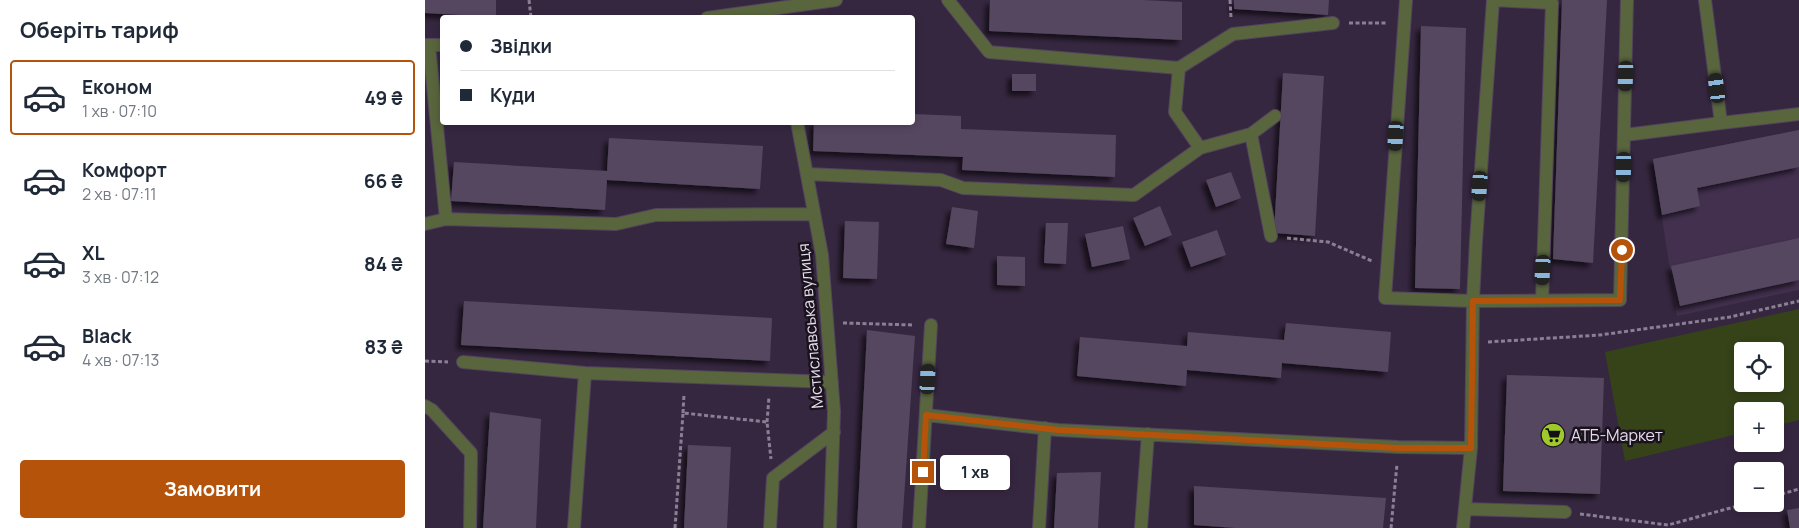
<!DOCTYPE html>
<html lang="uk">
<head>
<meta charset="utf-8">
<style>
	body { margin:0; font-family:Manrope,sans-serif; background:#f6f6f7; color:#1f2937; height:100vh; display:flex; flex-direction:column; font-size:19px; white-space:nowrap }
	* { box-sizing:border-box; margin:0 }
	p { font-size:16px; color:#747a83 }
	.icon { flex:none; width:28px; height:28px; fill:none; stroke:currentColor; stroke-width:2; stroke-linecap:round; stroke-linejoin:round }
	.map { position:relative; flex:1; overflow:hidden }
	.sheet { display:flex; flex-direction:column; background:#fff; width:425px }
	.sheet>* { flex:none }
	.guide { position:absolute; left:15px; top:15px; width:475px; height:110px; border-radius:5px; box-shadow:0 2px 8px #0003; display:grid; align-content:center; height:110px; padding:0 20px; background:#fff }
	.controls { position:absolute; left:1309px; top:342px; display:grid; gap:10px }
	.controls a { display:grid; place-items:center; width:50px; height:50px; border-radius:5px; background:#fff; box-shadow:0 2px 8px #0003; font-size:25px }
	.end { position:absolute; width:22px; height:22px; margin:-11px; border:6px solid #b45309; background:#fff; box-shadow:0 0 0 2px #fff }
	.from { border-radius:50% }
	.bubble { position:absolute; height:35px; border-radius:5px; background:#fff; box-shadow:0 2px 8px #0003; font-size:16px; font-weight:700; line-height:35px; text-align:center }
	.car { position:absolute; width:15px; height:30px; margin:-15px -8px; border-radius:6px; box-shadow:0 0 4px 1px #0007; background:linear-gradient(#222 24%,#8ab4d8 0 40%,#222 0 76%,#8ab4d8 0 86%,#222 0) }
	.guide b { display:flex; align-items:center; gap:18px; height:48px; font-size:19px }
	.guide b+b { border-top:1px solid #e0e1e3 }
	.guide i { width:12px; height:12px; background:#1f2937 }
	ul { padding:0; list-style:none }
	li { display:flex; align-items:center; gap:15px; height:75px; margin:0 10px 8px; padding:0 10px; border:2px solid transparent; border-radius:5px }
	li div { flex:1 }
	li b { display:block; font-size:19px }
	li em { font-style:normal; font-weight:700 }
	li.current { border-color:#b45309 }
	li>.icon { width:45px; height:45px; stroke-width:1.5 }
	h2 { padding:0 20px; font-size:22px; line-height:60px }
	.cta { display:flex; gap:10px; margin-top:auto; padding:10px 20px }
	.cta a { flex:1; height:58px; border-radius:5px; background:#b45309; color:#fff; font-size:20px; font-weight:700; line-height:58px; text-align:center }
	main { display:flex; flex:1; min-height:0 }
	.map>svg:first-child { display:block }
</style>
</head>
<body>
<main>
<section class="sheet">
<h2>Оберіть тариф</h2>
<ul>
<li class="current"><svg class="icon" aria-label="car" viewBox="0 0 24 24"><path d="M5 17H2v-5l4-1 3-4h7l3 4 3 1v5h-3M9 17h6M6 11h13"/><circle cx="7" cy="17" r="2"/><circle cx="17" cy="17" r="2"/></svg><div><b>Економ</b><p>1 хв · 07:10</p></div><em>49 ₴</em></li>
<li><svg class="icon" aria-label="car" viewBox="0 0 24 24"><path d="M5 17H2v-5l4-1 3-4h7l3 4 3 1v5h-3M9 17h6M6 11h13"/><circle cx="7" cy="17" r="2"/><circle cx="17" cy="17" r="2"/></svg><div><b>Комфорт</b><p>2 хв · 07:11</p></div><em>66 ₴</em></li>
<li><svg class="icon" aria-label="car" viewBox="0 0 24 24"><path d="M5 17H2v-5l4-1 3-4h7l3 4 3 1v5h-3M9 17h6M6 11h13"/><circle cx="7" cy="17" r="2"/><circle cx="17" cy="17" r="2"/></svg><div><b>XL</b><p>3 хв · 07:12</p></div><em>84 ₴</em></li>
<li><svg class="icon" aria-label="car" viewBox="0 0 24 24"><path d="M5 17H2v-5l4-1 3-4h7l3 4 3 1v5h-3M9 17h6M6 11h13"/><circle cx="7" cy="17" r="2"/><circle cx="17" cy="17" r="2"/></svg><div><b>Black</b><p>4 хв · 07:13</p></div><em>83 ₴</em></li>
</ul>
<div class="cta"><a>Замовити</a></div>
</section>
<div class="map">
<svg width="1374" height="528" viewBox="0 0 1374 528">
	<defs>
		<filter id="shadow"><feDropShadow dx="-4.5" dy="4.5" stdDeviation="2.5" flood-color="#0009"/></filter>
	</defs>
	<rect width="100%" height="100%" fill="#362740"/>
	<path fill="#42304e" d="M1374 130V290L1252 316 1228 159Z"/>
	<path fill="#364318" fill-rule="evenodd" d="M1374 309V420L1350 426V411H1318L1317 433 1200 461 1180 352ZM1318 351H1350V384H1318Z"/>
	<path fill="#554660" filter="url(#shadow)" d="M0 0H71V17L0 13Z
		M565 0H718L757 2V40L564 31Z
		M809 0H904L903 15 809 9Z
		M1137 0H1182L1168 263 1128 259Z
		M996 26 1041 28 1035 289 990 288Z
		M858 73 899 76 890 236 849 233Z
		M587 74H611V91H587Z
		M488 114 536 116V129L691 135 690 177 537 170 538 157 388 151 389 122H488Z
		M1374 130V167L1272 188 1275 206 1237 215 1228 159Z
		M184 138 338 146 335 189 182 180 180 210 26 201 29 162 182 171Z
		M806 172 816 198 791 207 781 180Z
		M735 206 747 235 720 246 708 218Z
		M527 207 553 211 549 248 521 244Z
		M420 221 454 222 452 279 418 278Z
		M621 223H643L641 264 619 263Z
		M698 226 705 259 667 267 660 234Z
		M792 230 801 255 766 267 757 242Z
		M1374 238V280L1255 306 1246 266Z
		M572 256 600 257V286L572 285Z
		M39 301 347 318 345 361 36 345Z
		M861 323 966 332 963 372 857 363 856 378 762 370 761 386 652 376 655 337 762 346 763 332 859 340Z
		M442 330 490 336 477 528H432Z
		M1082 375 1179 378 1175 494 1078 491Z
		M65 412 116 419 111 528H58Z
		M263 445 306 447 302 528H259Z
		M676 472 673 528H629L632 473Z
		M769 486 961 498 958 528H811L769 525Z
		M1374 508V528H1365L1362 510Z"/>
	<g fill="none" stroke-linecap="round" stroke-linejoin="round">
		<g stroke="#52445c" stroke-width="14">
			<path id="minor" d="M523 0 564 52 754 68
				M981 0 960 298 1048 301 1046 448 1038 528
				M1280 0 1296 123 1374 114
				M282 18 411 0
				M0 45H18
				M4 45 21 219
				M372 122 397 255 409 412 405 528
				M826 134 850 116
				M1200 135 1296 123
				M382 174 516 180 538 188 709 195 775 148
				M0 224 21 219 191 224 231 215 389 214
				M846 236 826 134 775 148 750 112 754 68 808 34 908 23
				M1117 301 1127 3 1068 0 1051 241 1048 301 1195 300 1202 0
				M38 362 160 373 407 382
				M0 406 7 410 46 453 45 528
				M501 415 633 430 973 447 1046 448
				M1040 509 1140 512
				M149 528 160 373
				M345 528 348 478 409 432
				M494 528 506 325
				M614 528 620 428
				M716 528 723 434"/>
		</g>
		<path stroke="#8b7f94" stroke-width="3" stroke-dasharray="4 2.5" stroke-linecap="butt" d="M104 0 106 18
			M805 0 806 18
			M924 23H963
			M862 238 903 242 947 261
			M418 323 489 325
			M1063 342 1175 335 1305 317 1374 301
			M0 361 23 362
			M258 413 259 394
			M342 422 344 397
			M1350 496 1374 489
			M1155 514 1243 525 1320 504
			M250 528 258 413 342 422 346 459
			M966 528 972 464"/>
		<use href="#minor" stroke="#58653d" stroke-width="12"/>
	</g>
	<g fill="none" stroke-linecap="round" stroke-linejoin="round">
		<path stroke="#b45309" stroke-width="6" d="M498 472 501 415 633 430 973 448H1046L1048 301 1195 300 1197 250"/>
	</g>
	<defs>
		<g id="supermarket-disc" transform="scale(1.25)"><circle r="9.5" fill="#a0c92c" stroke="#1a131e"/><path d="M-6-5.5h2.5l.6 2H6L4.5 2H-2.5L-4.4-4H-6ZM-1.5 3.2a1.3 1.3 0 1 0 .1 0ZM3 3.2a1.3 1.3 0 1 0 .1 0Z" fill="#111"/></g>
	</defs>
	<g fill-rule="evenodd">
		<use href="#supermarket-disc" x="1128" y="435"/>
	</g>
	<g text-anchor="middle" stroke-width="5" stroke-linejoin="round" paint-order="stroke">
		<g font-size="16" fill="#e5dcec" stroke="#1a131e">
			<text transform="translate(385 326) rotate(-95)" y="6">Мстиславська вулиця</text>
		</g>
		<g font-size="16" fill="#e5dcec" stroke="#1a131e" text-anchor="start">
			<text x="1146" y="441">АТБ-Маркет</text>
		</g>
	</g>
</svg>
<div class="controls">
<a><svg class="icon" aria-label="locate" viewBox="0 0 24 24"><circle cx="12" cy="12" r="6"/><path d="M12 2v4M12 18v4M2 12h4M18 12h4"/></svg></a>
<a>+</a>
<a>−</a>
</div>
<i class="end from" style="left:1197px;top:250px"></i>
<i class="end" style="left:498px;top:472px"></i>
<div class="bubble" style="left:515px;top:455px;width:70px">1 хв</div>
<i class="car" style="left:1201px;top:76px;rotate:182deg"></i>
<i class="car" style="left:1292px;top:88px;rotate:353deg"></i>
<i class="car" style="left:971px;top:136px;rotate:184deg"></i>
<i class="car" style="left:1199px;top:167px;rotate:181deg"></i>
<i class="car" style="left:1055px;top:186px;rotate:184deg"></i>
<i class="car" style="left:1118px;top:270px;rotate:183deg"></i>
<i class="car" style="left:503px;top:379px;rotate:3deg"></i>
<div class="guide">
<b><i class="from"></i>Звідки</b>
<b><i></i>Куди</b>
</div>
</div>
</main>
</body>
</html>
